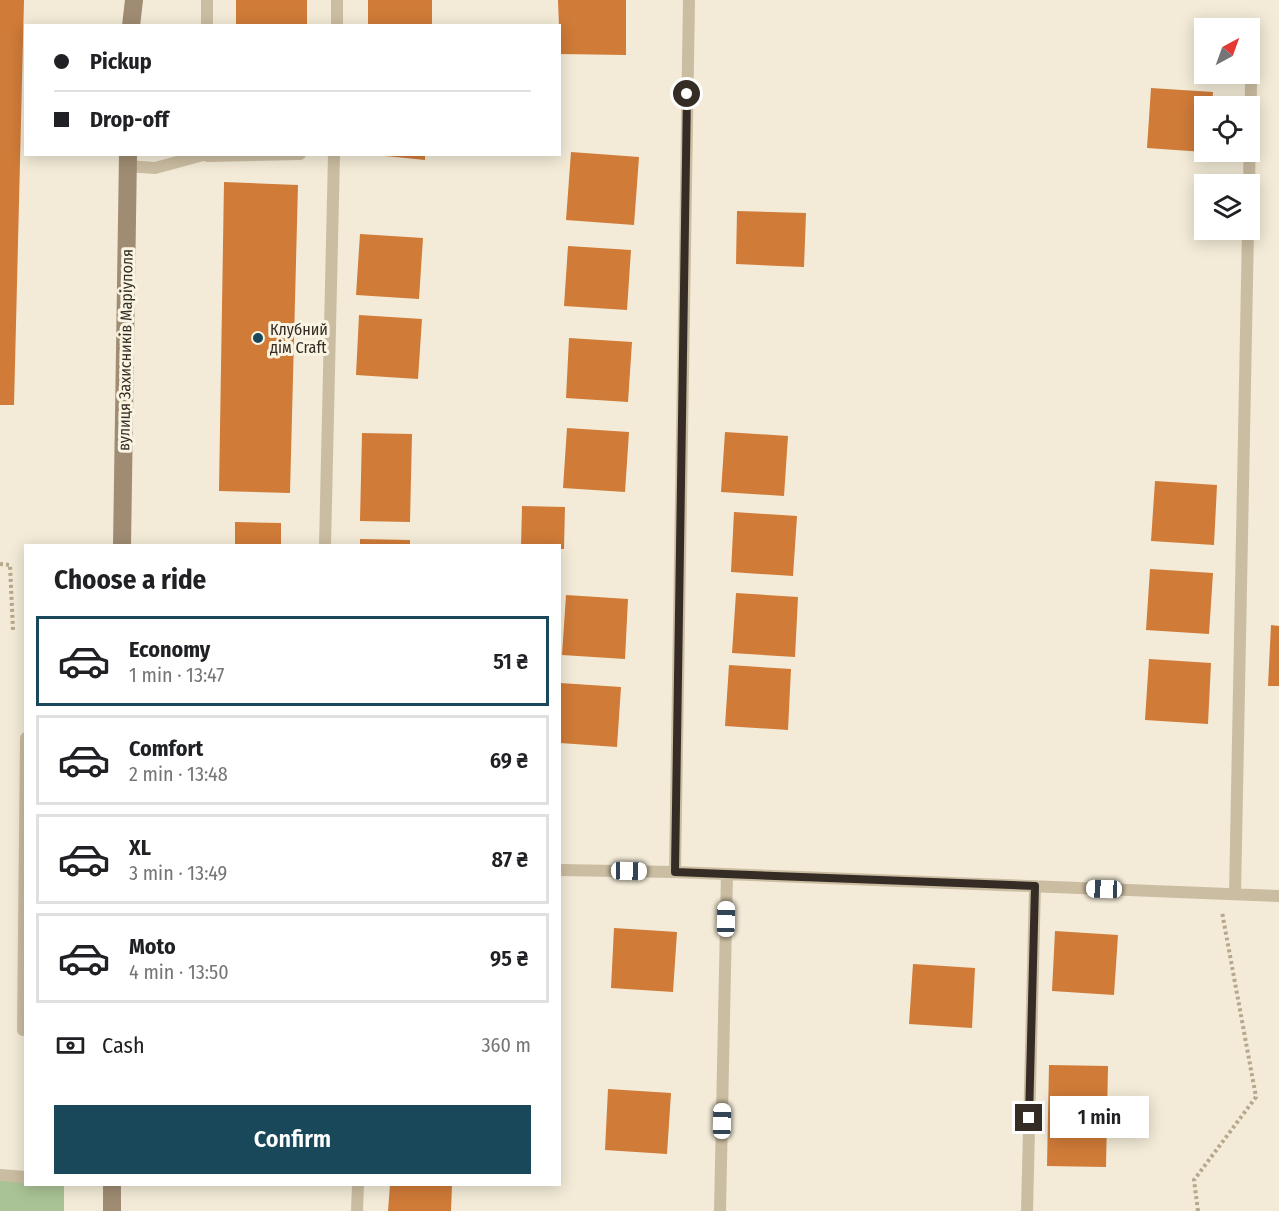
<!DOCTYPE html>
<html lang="en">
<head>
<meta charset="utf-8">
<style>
	body { margin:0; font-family:"Fira Sans Condensed",sans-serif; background:#f2f2f2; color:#202124; height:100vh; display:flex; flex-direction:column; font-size:22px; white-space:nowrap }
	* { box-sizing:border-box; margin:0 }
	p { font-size:20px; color:#757577 }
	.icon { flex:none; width:33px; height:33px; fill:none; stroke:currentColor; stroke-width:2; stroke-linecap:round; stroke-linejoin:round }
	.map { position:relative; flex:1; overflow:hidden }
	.drawer { position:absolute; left:24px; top:544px; width:537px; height:642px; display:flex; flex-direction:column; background:#fff; border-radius:0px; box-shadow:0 3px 15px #0003 }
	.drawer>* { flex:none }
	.guide { position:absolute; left:24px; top:24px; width:537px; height:132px; border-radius:0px; box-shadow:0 3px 15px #0003; display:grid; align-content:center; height:132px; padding:0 30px; background:#fff }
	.needle { width:39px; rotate:41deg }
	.controls { position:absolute; left:1194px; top:18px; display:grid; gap:12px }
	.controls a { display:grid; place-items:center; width:66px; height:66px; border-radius:0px; background:#fff; box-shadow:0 3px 15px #0003; font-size:30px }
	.end { position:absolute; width:27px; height:27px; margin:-14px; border:8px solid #352d25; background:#fff; box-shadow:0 0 0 3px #fff }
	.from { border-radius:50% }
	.bubble { position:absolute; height:42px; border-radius:0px; background:#fff; box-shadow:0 3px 15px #0003; font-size:20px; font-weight:600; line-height:42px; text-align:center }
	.car { position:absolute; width:18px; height:36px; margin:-18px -9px; border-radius:8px; box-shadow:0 0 4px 2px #0007; background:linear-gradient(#fff 24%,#345 0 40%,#fff 0 76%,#345 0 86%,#fff 0) }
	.guide b { display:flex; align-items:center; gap:21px; height:57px; font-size:22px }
	.guide b+b { border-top:2px solid #e0e0e0 }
	.guide i { width:15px; height:15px; background:#202124 }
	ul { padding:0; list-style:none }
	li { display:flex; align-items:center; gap:18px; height:90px; margin:0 12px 9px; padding:0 18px; border:3px solid #e0e0e0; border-radius:0px }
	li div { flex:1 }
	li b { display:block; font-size:22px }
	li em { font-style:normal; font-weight:600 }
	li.selected { border-color:#18485a }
	li>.icon { width:54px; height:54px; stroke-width:1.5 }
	h2 { padding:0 30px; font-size:27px; line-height:72px }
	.pay { display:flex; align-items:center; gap:15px; height:66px; padding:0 30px; font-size:22px }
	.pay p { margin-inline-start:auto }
	.primary-button { display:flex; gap:12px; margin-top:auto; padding:12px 30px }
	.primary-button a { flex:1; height:69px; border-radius:0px; background:#18485a; color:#fff; font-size:24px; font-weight:600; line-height:69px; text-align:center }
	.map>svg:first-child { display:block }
</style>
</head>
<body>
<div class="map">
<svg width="1279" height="1211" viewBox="0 0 1279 1211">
	<rect width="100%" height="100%" fill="#f3ebd7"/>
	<path fill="#aac396" d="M0 1175 25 1177 26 1185H64V1211H0Z"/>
	<path fill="#d07b38" d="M0 0H24L14 405H0Z
		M236 0H307V26H236Z
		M368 0H432V26H368Z
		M558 0H626V55L560 54Z
		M1151 88 1213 92 1212 106H1204V152L1147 148Z
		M571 152 639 157 634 225 566 220Z
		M366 154H425V160Z
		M224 182 298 185 290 493 219 491Z
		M737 211 806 213 804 267 736 264Z
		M360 234 423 238 419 299 356 295Z
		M568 246 631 250 627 310 564 306Z
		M359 315 422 319 418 379 356 375Z
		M569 338 632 342 628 402 566 398Z
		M567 428 629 432 625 492 563 488Z
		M725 432 788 436 784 496 721 492Z
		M362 433 412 434 410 522 360 521Z
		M1155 481 1217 485 1214 545 1151 541Z
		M522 506 565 507 564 549H560V546H521Z
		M734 512 797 516 793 576 731 572Z
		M235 522 281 523V546H235Z
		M360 539 410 540V546H360Z
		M1150 569 1213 573 1209 634 1146 630Z
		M736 593 798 597 795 657 732 653Z
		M566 595 628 599 625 659 562 655Z
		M1271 625 1279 626V686H1268Z
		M1149 659 1211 663 1208 724 1145 720Z
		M729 665 791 669 788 730 725 726Z
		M560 683 621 687 617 747 560 743Z
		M614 928 677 932 673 992 611 988Z
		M1055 931 1118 935 1114 995 1052 991Z
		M913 964 975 968 972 1028 909 1024Z
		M1049 1065 1108 1066 1106 1167 1047 1166Z
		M608 1089 671 1093 667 1154 605 1150Z
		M390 1185H452L451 1211H388Z"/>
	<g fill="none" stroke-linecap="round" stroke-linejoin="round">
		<path stroke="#b7a78c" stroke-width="4" stroke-dasharray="3 3" stroke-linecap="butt" d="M0 564 10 565 13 630
			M1198 1211 1194 1180 1256 1097 1222 912"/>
		<path stroke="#cbbda2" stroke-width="12" d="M207 26V0
			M337 26V0
			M207 156 300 154
			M127 166 155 168 207 154
			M1249 184 1252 36
			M325 546 334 154
			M560 870 675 872 1279 896
			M675 872 689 0
			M1235 894 1248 230
			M23 1030 26 738
			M0 1175 26 1177
			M357 1211 358 1185
			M720 1211 727 874
			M1027 1211 1035 886"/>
		<path stroke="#9f8c73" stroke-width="18" d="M131 26 134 0
			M122 546 128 154
			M112 1211V1185"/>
	</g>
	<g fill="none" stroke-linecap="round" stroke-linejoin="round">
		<path stroke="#352d25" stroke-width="8" d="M687 94 675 872 1035 886 1029 1118"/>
	</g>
	<circle fill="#18485a" stroke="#faf4e3" stroke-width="2" cx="258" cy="338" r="6"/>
	<g text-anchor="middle" stroke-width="6" stroke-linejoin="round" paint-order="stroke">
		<g font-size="16" fill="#352d25" stroke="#faf4e3" text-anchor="start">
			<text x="270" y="335">Клубний<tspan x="270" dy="18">дім Craft</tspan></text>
		</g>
		<g font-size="16" fill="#352d25" stroke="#faf4e3">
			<text transform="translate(125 350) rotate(-89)" y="6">вулиця Захисників Маріуполя</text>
		</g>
	</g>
</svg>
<div class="controls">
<a><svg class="needle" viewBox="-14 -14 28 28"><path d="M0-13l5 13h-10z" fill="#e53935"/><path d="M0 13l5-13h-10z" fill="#757577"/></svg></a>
<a><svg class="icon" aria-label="locate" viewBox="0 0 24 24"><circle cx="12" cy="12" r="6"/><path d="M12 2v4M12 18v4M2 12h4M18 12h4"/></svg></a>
<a><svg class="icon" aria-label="layers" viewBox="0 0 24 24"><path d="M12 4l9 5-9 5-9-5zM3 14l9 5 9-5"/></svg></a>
</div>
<i class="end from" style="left:687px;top:94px"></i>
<i class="end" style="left:1029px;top:1118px"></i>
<div class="bubble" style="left:1050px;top:1096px;width:99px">1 min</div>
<i class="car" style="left:629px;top:871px;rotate:91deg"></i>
<i class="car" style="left:1104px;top:889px;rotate:272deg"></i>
<i class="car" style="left:726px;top:919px;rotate:1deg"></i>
<i class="car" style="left:722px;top:1121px;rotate:1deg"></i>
<div class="guide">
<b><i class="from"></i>Pickup</b>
<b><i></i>Drop-off</b>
</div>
<section class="drawer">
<h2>Choose a ride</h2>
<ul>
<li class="selected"><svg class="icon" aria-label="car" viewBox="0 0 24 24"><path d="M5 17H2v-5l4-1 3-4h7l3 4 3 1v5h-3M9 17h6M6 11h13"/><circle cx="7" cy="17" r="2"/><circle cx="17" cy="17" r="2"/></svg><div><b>Economy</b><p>1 min · 13:47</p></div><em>51 ₴</em></li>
<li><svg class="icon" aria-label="car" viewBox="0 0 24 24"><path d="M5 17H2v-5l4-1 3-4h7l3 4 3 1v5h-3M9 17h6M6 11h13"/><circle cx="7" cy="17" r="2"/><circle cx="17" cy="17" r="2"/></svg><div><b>Comfort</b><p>2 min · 13:48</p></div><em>69 ₴</em></li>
<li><svg class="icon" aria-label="car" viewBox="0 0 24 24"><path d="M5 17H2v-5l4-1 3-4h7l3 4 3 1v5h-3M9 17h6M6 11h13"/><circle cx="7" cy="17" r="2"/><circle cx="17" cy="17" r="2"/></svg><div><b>XL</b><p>3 min · 13:49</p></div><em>87 ₴</em></li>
<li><svg class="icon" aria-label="car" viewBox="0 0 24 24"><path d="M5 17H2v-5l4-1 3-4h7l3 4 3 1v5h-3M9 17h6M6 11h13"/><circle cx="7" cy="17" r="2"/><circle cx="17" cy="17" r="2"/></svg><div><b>Moto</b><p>4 min · 13:50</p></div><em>95 ₴</em></li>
</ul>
<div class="pay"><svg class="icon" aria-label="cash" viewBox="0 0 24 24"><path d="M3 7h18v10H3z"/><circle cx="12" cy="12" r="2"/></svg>Cash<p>360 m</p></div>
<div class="primary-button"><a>Confirm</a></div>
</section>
</div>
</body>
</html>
